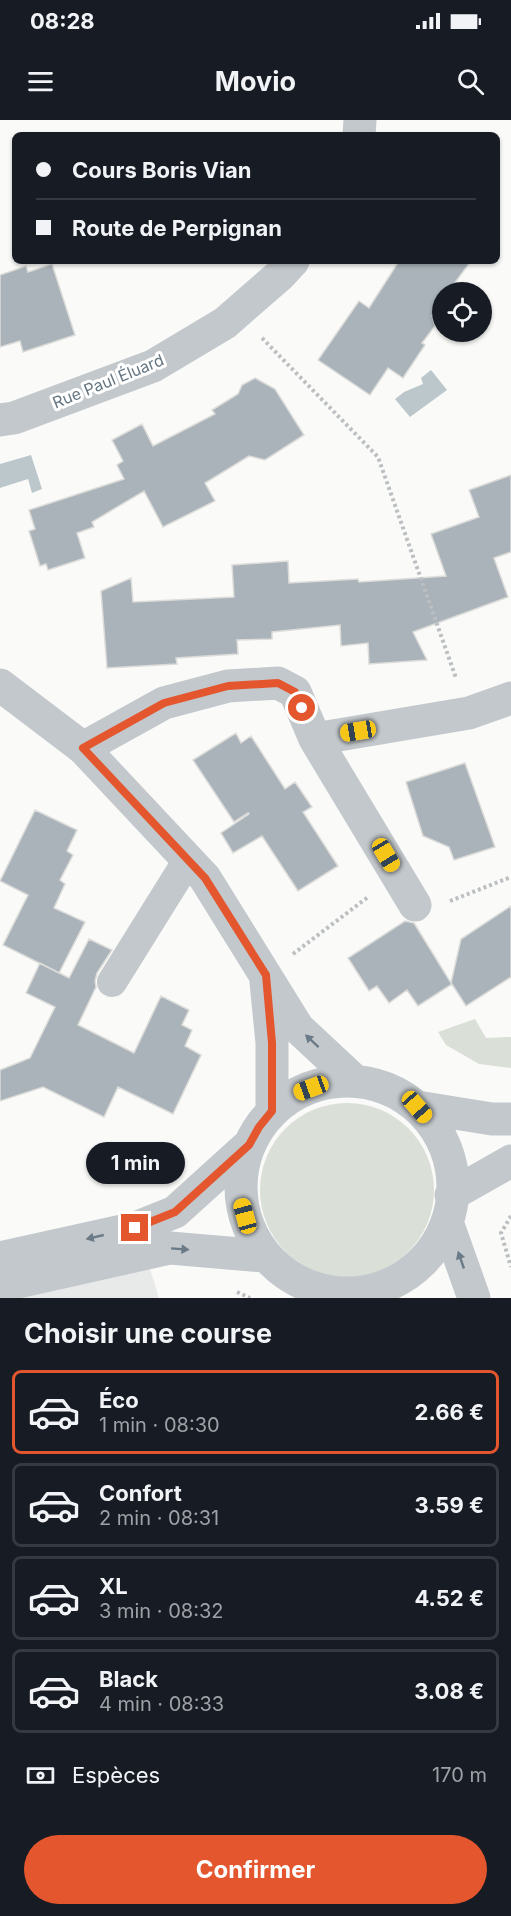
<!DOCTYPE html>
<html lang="fr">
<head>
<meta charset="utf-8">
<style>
	body { margin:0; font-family:Inter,sans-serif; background:#242831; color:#f1f3f6; height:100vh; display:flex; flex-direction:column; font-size:22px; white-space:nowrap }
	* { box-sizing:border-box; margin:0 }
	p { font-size:20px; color:#9ea1a6 }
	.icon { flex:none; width:33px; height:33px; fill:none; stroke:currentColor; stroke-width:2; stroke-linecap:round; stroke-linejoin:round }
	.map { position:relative; height:1178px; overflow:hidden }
	.panel { display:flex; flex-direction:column; background:#171b24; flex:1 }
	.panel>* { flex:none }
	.hud { position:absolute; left:12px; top:12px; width:488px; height:132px; border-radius:9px; box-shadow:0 2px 4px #0004; display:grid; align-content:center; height:132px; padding:0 24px; background:#171b24 }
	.controls { position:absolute; left:432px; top:162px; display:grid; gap:12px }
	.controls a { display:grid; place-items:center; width:60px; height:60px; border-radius:50%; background:#171b24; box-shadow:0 2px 4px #0004; font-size:30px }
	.end { position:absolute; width:27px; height:27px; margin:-14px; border:8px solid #e4572e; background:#fff; box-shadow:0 0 0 3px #fff }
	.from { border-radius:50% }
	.bubble { position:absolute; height:42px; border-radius:21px; background:#171b24; box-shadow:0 2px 4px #0004; font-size:20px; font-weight:700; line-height:42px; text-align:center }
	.car { position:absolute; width:18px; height:36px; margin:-18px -9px; border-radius:8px; box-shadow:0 0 4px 2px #0007; background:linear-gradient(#f5c518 24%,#345 0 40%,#f5c518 0 76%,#345 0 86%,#f5c518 0) }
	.hud b { display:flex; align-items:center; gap:21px; height:57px; font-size:22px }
	.hud b+b { border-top:2px solid #363941 }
	.hud i { width:15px; height:15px; background:#f1f3f6 }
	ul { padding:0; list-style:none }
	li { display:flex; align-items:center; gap:18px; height:84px; margin:0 12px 9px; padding:0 12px; border:3px solid #363941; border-radius:9px }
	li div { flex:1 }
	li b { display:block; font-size:22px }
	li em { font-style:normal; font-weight:700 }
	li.current { border-color:#e4572e }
	li>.icon { width:54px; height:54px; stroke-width:1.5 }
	h2 { padding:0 24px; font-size:27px; line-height:72px }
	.pay { display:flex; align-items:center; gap:15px; height:66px; padding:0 24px; font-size:22px }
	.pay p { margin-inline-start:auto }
	.primary-button { display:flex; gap:12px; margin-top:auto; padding:12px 24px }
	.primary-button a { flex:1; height:69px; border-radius:36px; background:#e4572e; color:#fff; font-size:24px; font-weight:700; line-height:69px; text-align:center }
	.status { display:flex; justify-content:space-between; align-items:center; height:42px; padding:0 30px; background:#171b24; direction:ltr }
	.status svg { height:16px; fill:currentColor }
	header { display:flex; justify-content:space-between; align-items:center; height:78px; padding:0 24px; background:#171b24; font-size:27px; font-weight:700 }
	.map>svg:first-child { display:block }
</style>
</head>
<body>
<div class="status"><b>08:28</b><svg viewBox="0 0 49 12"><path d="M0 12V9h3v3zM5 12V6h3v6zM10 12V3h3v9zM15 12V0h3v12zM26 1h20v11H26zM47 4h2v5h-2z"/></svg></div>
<header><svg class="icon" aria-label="menu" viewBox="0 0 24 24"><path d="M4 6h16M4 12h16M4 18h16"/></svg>Movio<svg class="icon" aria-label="search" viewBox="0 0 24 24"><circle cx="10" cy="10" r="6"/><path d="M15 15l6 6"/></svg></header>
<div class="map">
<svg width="511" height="1178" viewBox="0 0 511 1178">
	<rect width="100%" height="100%" fill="#fafaf8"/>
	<path fill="#e8e9e9" d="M150 1149 159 1178H20Z"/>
	<path fill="#dadfd7" d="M475 899 486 918 511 917V948L479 944 446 925 438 912Z
		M260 1070a87 87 0 1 1 174 0a87 87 0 1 1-174 0Z"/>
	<path fill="#bbc7cb" d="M431 250 447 270 410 297 395 279 404 272 423 264 421 258Z
		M31 335 42 369 32 373 28 359 0 368V344Z"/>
	<path fill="#aab3b9" stroke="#dcdcda" stroke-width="1.5" d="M399 141H471L448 172H442V181L432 196 435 206 422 223 425 225 403 258 388 248 370 275 318 240 359 181 369 188Z
		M52 144 75 215 23 232 20 221 0 227V155L26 146 28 152Z
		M255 258 275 269 304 315 265 340 249 336 205 363 215 381 163 407 144 371 92 402 94 407 77 413 85 438 48 450 46 444 40 446 29 411 35 409 29 390 124 359 117 345 123 341 112 320 142 304 153 326 215 294 212 290 238 274 242 265Z
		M511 355V432L494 438 508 477 413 512 427 540 369 544 368 523 341 526 340 505 272 512V519L237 520 238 534 176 538 177 544 107 548 101 471 131 458 133 482 234 477 232 445 288 441 289 463 358 459 359 462 446 456 431 414 479 397 469 370Z
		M236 613 241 623 251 616 285 669 295 662 312 687 303 692 338 746 298 771 262 716 233 733 221 713 249 694 248 693 234 702 193 640Z
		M465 643 495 727 454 740 449 727 423 716 406 662Z
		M35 690 77 710 67 731 73 735 60 760 65 764 54 788 85 802 59 853 3 825 28 775 0 761Z
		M511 786V857L466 886 452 864 418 886 407 870 389 883 377 866 369 871 348 838 405 801 414 803 451 863 461 819Z
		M89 819 112 830 97 853 95 861 96 867 78 905 134 933 161 876 189 890 182 905 192 910 185 926 201 935 173 994 118 967 104 997 43 967 0 981V950L30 938 55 887 26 873 40 843 69 858Z"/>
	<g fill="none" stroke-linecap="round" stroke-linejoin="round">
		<path stroke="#bbbfc2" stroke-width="4" stroke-dasharray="3 3" stroke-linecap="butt" d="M262 218 378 337 456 558
			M450 781 511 757
			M293 834 368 777
			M511 1096 501 1113 511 1147
			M237 1172 250 1178"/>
		<path stroke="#c3c8cc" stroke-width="30" d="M112 862 188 740"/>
		<path stroke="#c3c8cc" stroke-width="33" d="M359 15 360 0
			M0 300 14 298 153 246 225 203 280 155 293 141
			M315 619 469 593 511 578
			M83 628 164 583 228 566 278 563 295 572 315 619 415 785"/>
		<path stroke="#c3c8cc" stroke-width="33" d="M0 565 83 628 205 758 298 908 355 961
			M266 862 272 923V991
			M241 1067a106 106 0 1 1 212 0a106 106 0 1 1-212 0Z
			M417 987 492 999H511
			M451 1075 511 1041
			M447 1102 474 1178
			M0 1138 135 1108 175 1092 249 1025
			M0 1166 170 1128 264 1136"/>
	</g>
	<defs><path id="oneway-solid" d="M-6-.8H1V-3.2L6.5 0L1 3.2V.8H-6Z" transform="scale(1.5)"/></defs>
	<g fill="#6a7a87">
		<use href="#oneway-solid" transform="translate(312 921) rotate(-137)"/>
		<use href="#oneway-solid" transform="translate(95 1117) rotate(167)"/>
		<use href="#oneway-solid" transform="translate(180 1129) rotate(4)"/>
		<use href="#oneway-solid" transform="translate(461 1140) rotate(-109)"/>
	</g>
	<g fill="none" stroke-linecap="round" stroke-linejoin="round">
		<path stroke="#e4572e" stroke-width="8" d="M135 1108 175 1092 249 1025 259 1007 272 991V923L266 855 205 758 83 628 164 583 228 566 278 563 295 572 302 588"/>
	</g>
	<g text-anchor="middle" stroke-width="6" stroke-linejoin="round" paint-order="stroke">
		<g font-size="16" fill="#657683" stroke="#fff">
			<text transform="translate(108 261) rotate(-22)" y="6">Rue Paul Éluard</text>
		</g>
	</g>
</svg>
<div class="controls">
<a><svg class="icon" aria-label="locate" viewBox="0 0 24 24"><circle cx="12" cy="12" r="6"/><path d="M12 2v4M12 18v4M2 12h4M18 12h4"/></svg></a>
</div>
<i class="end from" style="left:302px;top:588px"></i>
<i class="end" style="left:135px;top:1108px"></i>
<div class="bubble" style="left:86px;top:1022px;width:99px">1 min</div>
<i class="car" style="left:358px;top:611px;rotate:260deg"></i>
<i class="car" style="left:386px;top:735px;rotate:149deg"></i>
<i class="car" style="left:311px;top:968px;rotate:250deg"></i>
<i class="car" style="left:417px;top:987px;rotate:139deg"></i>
<i class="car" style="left:245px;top:1096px;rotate:345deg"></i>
<div class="hud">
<b><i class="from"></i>Cours Boris Vian</b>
<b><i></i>Route de Perpignan</b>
</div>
</div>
<section class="panel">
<h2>Choisir une course</h2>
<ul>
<li class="current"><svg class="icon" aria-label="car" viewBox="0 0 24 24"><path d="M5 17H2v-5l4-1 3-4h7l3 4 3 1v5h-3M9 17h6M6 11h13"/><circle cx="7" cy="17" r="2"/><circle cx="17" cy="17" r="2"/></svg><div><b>Éco</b><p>1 min · 08:30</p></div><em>2.66 €</em></li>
<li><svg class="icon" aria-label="car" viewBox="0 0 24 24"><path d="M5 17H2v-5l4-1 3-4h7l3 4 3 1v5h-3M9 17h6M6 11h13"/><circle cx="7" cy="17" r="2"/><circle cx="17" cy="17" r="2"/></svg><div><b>Confort</b><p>2 min · 08:31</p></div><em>3.59 €</em></li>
<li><svg class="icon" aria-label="car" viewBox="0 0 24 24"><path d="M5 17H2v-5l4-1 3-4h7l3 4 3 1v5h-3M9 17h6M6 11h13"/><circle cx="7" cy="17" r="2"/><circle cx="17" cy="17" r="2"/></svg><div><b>XL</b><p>3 min · 08:32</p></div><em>4.52 €</em></li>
<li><svg class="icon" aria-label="car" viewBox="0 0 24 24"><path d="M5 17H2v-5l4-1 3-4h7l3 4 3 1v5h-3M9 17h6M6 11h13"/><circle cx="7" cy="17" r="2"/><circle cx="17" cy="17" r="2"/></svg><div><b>Black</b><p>4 min · 08:33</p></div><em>3.08 €</em></li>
</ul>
<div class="pay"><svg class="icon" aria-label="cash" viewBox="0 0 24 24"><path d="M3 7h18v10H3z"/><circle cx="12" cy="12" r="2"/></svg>Espèces<p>170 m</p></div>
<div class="primary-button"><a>Confirmer</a></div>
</section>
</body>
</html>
